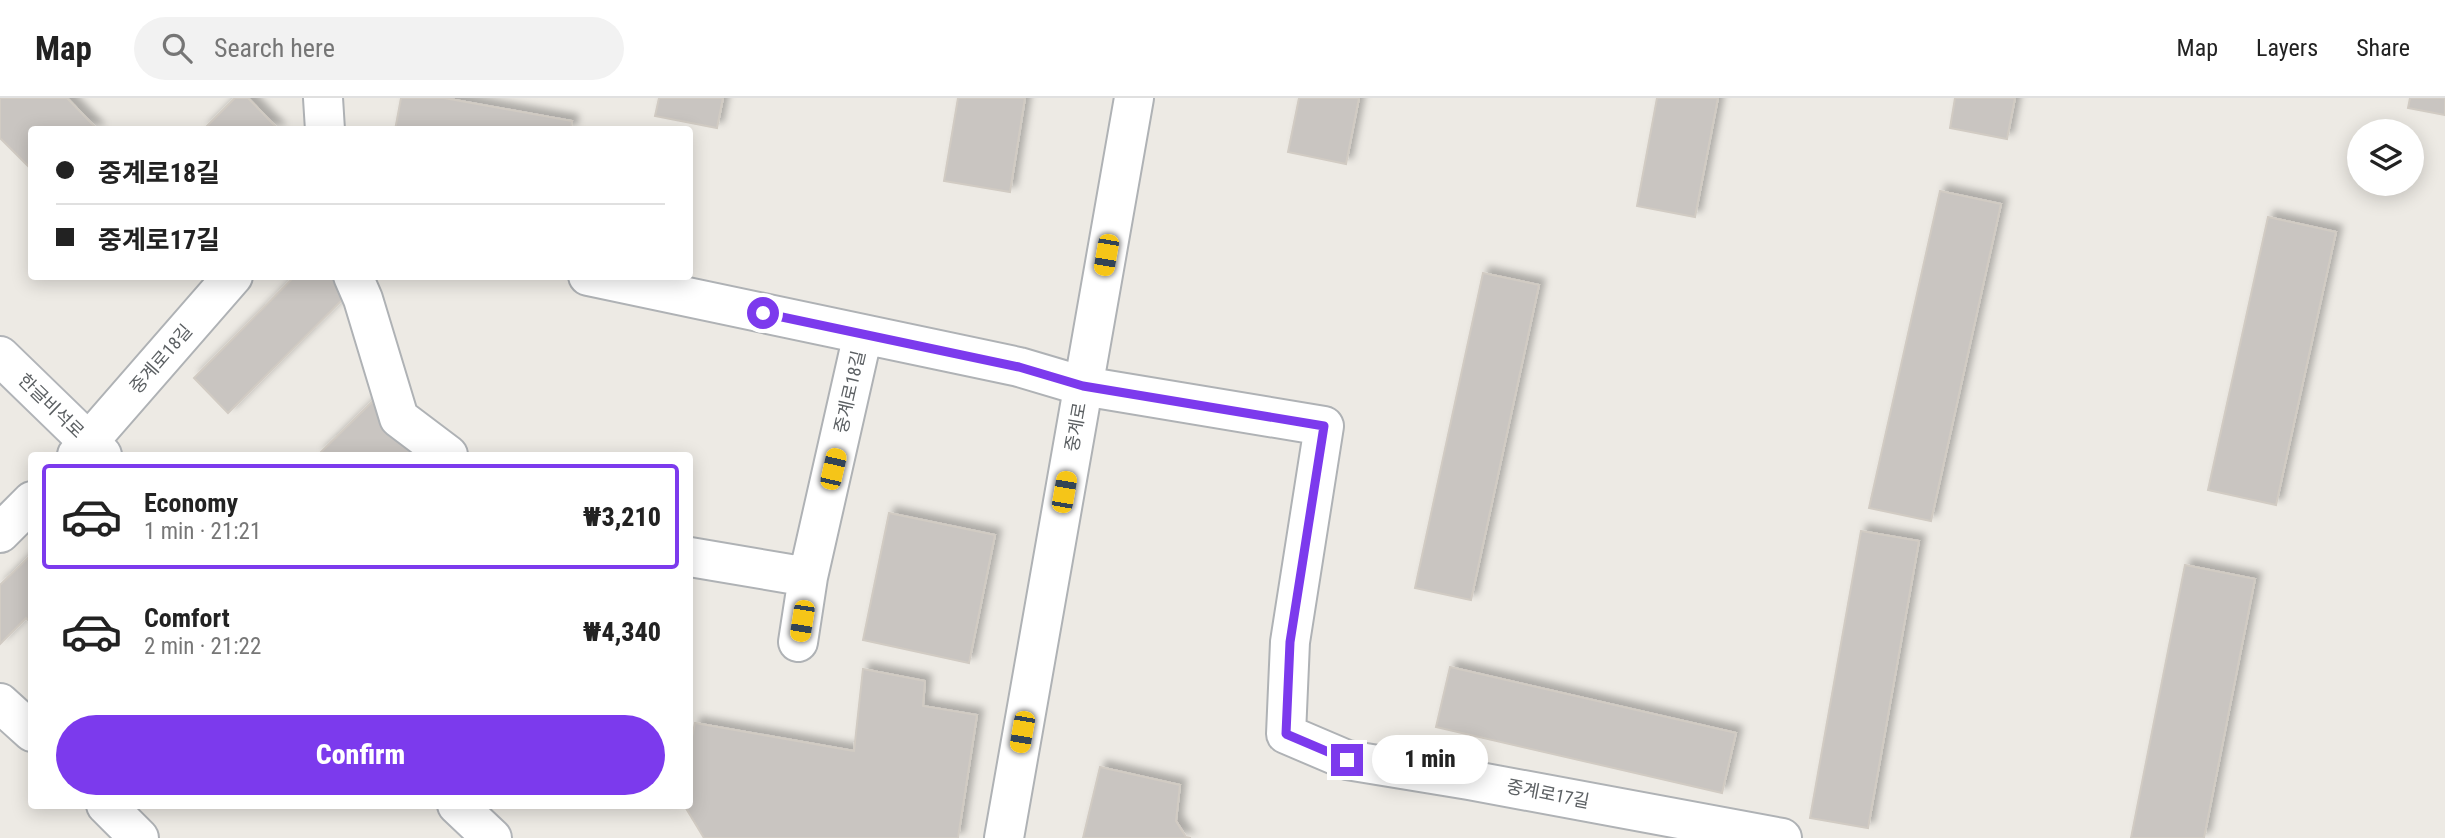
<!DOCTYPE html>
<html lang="en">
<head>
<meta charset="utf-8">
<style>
	body { margin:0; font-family:"Roboto Condensed","Noto Sans KR",sans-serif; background:#f2f2f2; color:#222; height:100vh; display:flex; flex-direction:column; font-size:26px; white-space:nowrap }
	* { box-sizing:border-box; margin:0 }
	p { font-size:23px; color:#767676 }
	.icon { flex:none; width:38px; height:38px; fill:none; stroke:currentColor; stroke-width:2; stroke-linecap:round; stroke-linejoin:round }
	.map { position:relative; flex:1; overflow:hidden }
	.drawer { position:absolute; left:28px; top:354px; width:665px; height:357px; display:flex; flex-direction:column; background:#fff; border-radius:7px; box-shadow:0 4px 18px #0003 }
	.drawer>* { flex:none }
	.banner { position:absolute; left:28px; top:28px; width:665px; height:154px; border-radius:7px; box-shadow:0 4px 18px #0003; display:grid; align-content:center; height:154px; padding:0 28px; background:#fff }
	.fabs { position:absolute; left:2347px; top:21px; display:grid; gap:14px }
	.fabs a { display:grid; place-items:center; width:77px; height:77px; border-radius:50%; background:#fff; box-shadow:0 4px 18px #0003; font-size:35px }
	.end { position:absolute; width:32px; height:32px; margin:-16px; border:9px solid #7c3aed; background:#fff; box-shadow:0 0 0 4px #fff }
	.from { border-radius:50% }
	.bubble { position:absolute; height:49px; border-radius:24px; background:#fff; box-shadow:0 4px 18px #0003; font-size:23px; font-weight:800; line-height:49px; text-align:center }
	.car { position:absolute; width:21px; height:42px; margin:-21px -10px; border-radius:9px; box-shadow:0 0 5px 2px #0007; background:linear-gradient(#f5c518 24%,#345 0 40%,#f5c518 0 76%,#345 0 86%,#f5c518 0) }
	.banner b { display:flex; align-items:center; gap:24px; height:66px; font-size:26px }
	.banner b+b { border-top:2px solid #e0e0e0 }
	.banner i { width:18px; height:18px; background:#222 }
	ul { padding:12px 0 0; list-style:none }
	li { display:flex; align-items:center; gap:21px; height:105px; margin:0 14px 10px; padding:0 14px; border:4px solid transparent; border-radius:7px }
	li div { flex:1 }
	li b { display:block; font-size:26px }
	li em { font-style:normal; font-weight:800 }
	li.current { border-color:#7c3aed }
	li>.icon { width:63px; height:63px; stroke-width:1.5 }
	.button { display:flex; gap:14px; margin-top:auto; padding:14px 28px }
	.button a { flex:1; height:80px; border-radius:42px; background:#7c3aed; color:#fff; font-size:28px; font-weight:800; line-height:80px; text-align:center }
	header { display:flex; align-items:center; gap:42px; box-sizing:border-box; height:98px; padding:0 35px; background:#fff; border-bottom:2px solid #e0e0e0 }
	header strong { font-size:33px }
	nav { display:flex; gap:38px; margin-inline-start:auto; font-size:24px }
	.search { width:490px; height:63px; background:#f2f2f2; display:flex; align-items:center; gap:18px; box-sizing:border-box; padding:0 24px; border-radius:38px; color:#767676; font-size:26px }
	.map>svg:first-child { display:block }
</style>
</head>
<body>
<header>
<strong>Map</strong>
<div class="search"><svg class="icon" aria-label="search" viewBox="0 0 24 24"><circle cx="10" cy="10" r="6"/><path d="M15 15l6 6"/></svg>Search here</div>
<nav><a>Map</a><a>Layers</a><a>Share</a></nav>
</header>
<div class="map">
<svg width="2445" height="740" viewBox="0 0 2445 740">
	<defs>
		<filter id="shadow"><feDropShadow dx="6" dy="-6" stdDeviation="3.5" flood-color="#0004"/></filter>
	</defs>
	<rect width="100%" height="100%" fill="#edeae4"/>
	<path fill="#c9c5c1" stroke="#d1cbc3" stroke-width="2" filter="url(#shadow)" d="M0 0H67L98 32H32V72L0 40Z
		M235 0H248L279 32H203Z
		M401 0H444L572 23 571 32H395Z
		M659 0H723L717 30 655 18Z
		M958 0H1025L1010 94 944 83Z
		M1299 0H1359L1346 66 1288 54Z
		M1657 0H1718L1695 119 1637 108Z
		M1955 0H2015L2007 41 1950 30Z
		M2410 0H2445V17L2408 10Z
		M1940 93 2001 106 1931 423 1869 410Z
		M2268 119 2336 134 2276 407 2208 392Z
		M1483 175 1539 187 1471 502 1415 490Z
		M295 178H341L353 191 228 315 194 280Z
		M372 304 424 357H318Z
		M889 415 995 437 969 565 863 542Z
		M1861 433 1919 443 1868 730 1810 720Z
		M32 456V526L26 520 0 546V487Z
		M2185 467 2255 481 2204 740H2131Z
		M1450 569 1736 635 1722 695 1436 629Z
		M863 571 925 583 923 608 977 617 958 740H704L684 707H690V648L695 625 854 653Z
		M1100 669 1180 687 1176 723 1186 739 1191 740H1083Z"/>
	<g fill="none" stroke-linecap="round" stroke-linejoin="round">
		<g stroke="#afb2b5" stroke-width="42">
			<path id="minor" d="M323 0 325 32
				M353 178 363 201 399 320 448 357
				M588 178 1019 269 1083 288 1324 328 1290 544 1286 636 1347 662 1469 682 1782 740
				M77 357 233 178
				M0 435 32 403
				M690 459 808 479 863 236
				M798 544 808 479
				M0 605 32 634
				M106 707 139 740"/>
		</g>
		<g stroke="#afb2b5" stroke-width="42">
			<path id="tertiary" d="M1004 740 1134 0"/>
		</g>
		<g stroke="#b1b4b8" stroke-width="42">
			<path id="secondary" d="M0 258 102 357
				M457 707 492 740"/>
		</g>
		<use href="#minor" stroke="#fff" stroke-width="38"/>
		<use href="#tertiary" stroke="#fff" stroke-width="38"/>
		<use href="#secondary" stroke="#fff" stroke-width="38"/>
	</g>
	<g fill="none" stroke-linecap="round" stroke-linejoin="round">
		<path stroke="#7c3aed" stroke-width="9" d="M763 215 1019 269 1083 288 1324 328 1290 544 1286 636 1347 662"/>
	</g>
	<g text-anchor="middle" stroke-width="6" stroke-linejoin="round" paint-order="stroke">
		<g font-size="18" fill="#5c6063" stroke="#fff">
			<text transform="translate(161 261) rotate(-49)" y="6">중계로18길</text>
			<text transform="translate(850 294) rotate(-77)" y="6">중계로18길</text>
			<text transform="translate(51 308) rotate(44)" y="6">한글비석로</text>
			<text transform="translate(1076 329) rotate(-80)" y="6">중계로</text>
			<text transform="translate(1548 696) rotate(11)" y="6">중계로17길</text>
		</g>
	</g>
</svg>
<div class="fabs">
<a><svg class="icon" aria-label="layers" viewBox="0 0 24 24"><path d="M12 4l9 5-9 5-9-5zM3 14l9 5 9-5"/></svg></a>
</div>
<i class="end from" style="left:763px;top:215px"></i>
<i class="end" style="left:1347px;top:662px"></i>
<div class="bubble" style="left:1372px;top:637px;width:116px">1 min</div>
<i class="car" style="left:1106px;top:157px;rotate:190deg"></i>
<i class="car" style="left:833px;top:371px;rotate:13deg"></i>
<i class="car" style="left:1064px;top:394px;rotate:10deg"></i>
<i class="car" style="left:802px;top:523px;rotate:189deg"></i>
<i class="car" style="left:1022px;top:634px;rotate:190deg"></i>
<div class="banner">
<b><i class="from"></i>중계로18길</b>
<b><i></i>중계로17길</b>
</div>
<section class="drawer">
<ul>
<li class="current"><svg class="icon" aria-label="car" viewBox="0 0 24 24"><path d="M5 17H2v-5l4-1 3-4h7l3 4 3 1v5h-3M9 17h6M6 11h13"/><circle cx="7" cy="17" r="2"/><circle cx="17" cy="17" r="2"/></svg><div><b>Economy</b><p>1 min · 21:21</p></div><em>₩3,210</em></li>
<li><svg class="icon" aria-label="car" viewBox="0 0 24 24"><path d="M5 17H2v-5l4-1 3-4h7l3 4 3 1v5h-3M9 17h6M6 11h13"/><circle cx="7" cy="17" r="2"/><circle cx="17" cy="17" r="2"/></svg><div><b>Comfort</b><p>2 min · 21:22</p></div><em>₩4,340</em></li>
</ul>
<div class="button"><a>Confirm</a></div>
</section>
</div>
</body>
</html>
